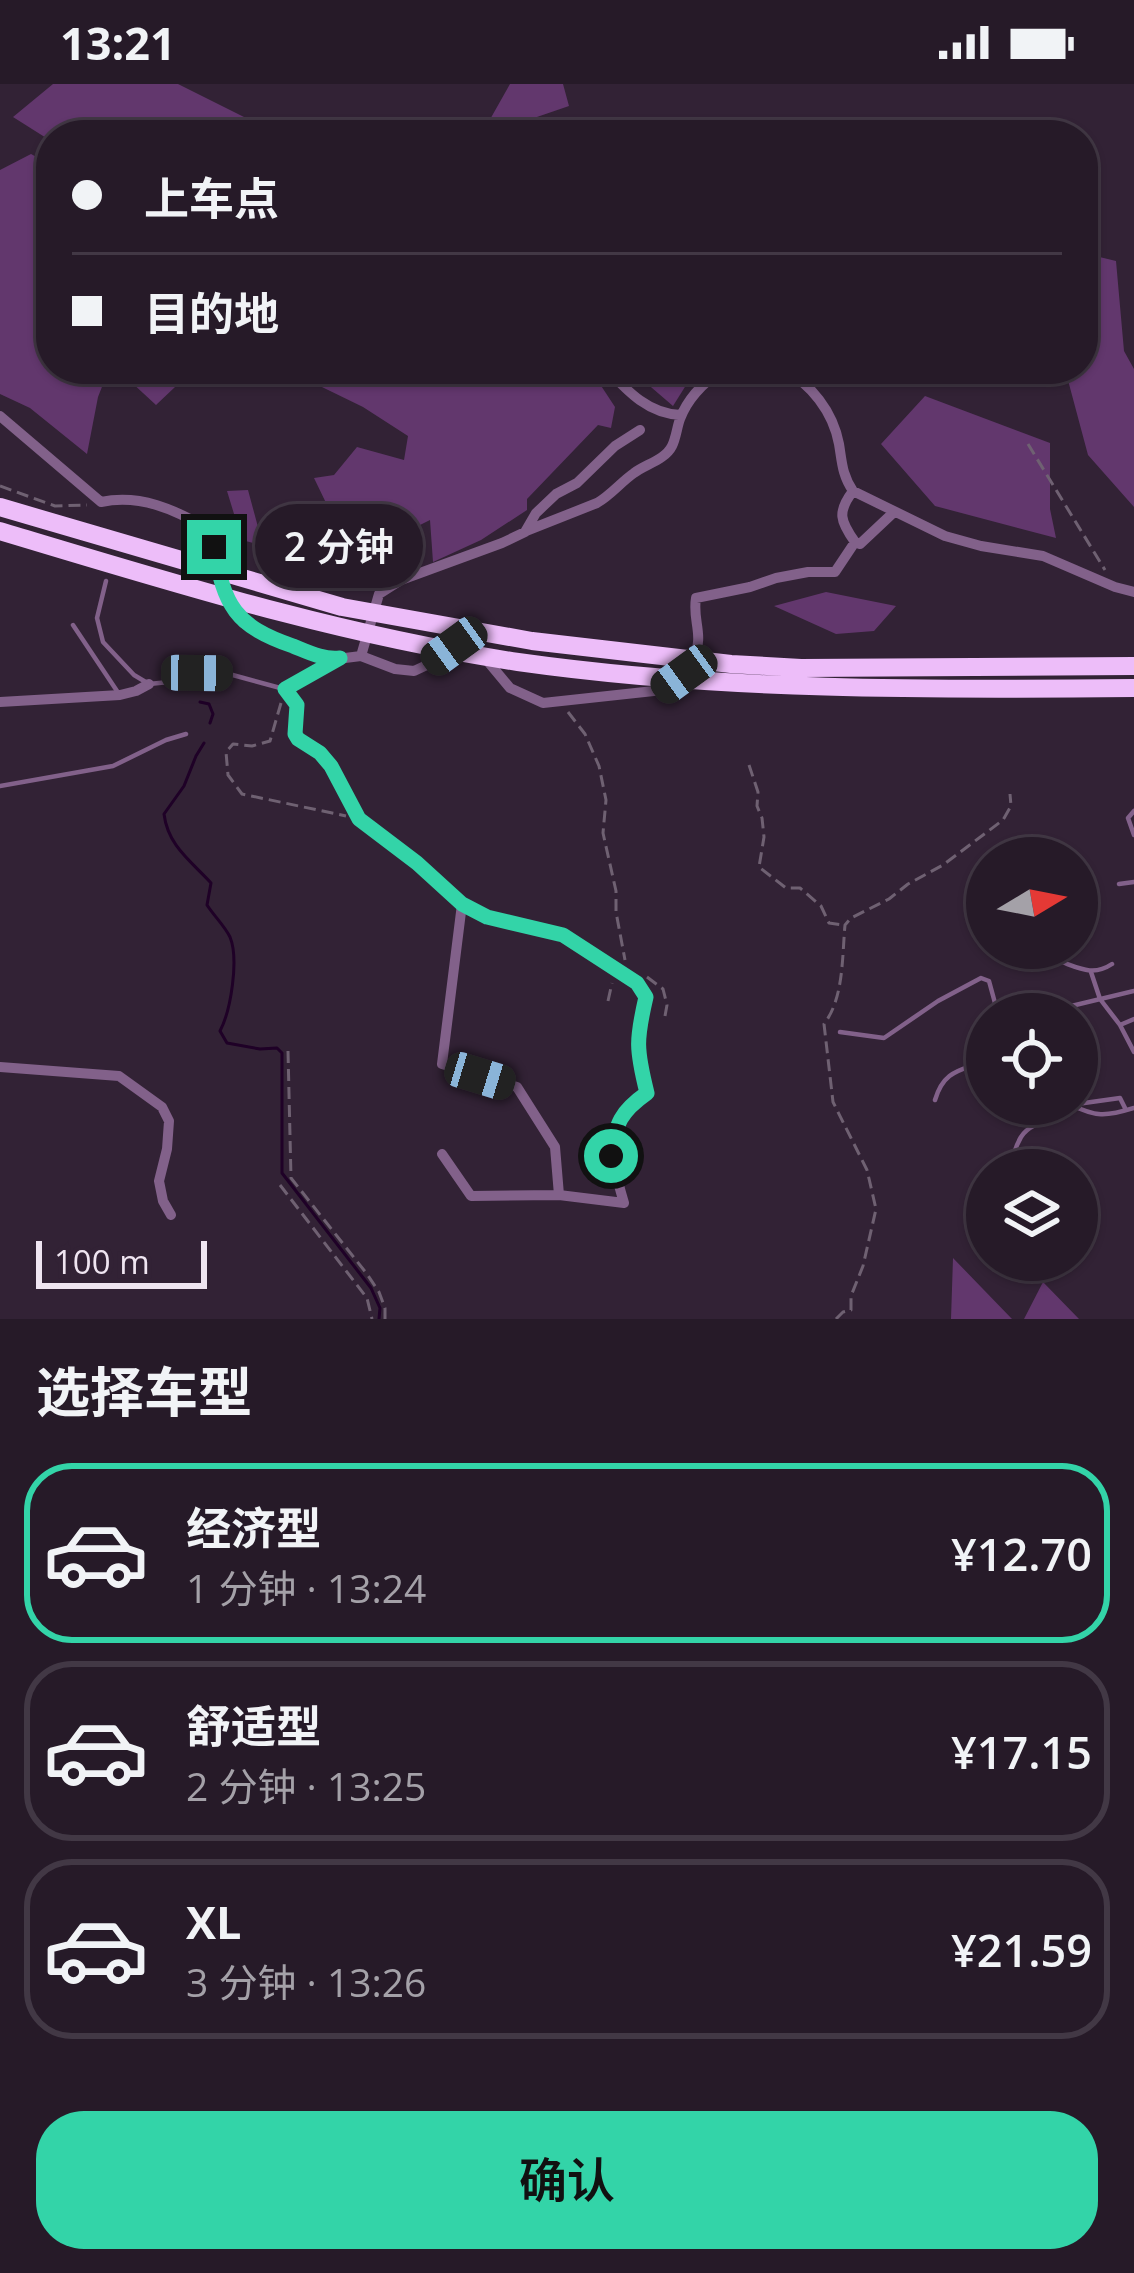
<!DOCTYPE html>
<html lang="zh">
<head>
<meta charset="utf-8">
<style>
	body { margin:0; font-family:"Open Sans","Noto Sans SC",sans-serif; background:#2e2330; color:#f1f3f6; height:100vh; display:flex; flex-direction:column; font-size:45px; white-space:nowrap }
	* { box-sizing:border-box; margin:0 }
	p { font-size:39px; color:#a4a1a8 }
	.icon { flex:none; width:66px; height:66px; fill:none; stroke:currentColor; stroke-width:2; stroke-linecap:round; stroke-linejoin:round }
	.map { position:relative; height:1235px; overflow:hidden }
	.panel { display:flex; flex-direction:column; background:#261a28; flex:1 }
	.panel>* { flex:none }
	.guide { position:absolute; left:36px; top:36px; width:1062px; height:264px; border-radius:48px; box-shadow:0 3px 9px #0004,0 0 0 3px #423845; display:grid; align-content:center; height:264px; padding:0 36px; background:#261a28 }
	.needle { width:78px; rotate:80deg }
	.buttons { position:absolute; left:966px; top:753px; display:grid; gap:24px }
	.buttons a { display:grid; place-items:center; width:132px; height:132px; border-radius:50%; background:#261a28; box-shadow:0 3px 9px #0004,0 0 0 3px #423845; font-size:60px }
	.scale { position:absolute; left:36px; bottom:30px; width:171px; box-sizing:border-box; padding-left:12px; border:6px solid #efe5f1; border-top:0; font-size:33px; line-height:42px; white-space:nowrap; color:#efe5f1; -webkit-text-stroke:9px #322235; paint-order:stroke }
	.end { position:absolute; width:54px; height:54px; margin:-27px; border:15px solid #33d4a8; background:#111; box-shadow:0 0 0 6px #111 }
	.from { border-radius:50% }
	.bubble { position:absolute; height:84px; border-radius:42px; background:#261a28; box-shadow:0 3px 9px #0004,0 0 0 3px #423845; font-size:39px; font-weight:600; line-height:84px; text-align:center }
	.car { position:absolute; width:36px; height:72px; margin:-36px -18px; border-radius:15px; box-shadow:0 0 9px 3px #0007; background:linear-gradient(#222 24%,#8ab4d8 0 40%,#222 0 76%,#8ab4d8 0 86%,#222 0) }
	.guide b { display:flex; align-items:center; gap:42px; height:114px; font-size:45px }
	.guide b+b { border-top:3px solid #423845 }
	.guide i { width:30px; height:30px; background:#f1f3f6 }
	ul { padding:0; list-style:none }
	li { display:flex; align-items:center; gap:36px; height:180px; margin:0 24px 18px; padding:0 12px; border:6px solid #423845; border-radius:48px }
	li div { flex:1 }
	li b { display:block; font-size:45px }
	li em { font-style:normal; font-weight:600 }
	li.selected { border-color:#33d4a8 }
	li>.icon { width:108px; height:108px; stroke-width:1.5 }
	h2 { padding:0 36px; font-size:54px; line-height:144px }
	.primary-button { display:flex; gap:24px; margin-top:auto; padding:24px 36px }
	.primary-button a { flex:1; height:138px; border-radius:48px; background:#33d4a8; color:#111; font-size:48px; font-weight:600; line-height:138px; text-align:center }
	.status { display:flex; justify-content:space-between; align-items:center; height:84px; padding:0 60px; background:#261a28; direction:ltr }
	.status svg { height:33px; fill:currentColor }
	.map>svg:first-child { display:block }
</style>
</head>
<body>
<div class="status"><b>13:21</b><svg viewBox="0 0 49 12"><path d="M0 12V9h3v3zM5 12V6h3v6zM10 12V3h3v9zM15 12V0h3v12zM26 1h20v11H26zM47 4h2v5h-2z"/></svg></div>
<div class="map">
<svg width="1134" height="1235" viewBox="0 0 1134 1235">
	<rect width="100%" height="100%" fill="#322235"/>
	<path fill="#62376d" d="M53 0H178L280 51H51V57L13 33Z
		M510 0H563L569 22 534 34 528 51H488V39Z
		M31 70 51 81V285H109L98 313 87 370 30 324 0 310V86Z
		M1083 169 1116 177 1124 267 1134 285V423L1088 371 1065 285H1083Z
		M117 285H194L156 321Z
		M285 285H583L594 291 615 323 611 344 598 341 527 415V426L481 456 433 478 430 436 412 445 408 486H357L242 456 227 407 248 406 258 443 343 454 314 394 334 391 357 363 404 376 408 352 363 323Z
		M630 285H691L693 290 673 322Z
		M925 312 1050 359V425L1056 454 935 422 881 360Z
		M826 508 896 522 874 547 836 550 774 522Z
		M953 1174 1012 1235H951Z
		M1043 1198 1079 1235H1024Z"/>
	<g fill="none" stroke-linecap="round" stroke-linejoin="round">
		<path stroke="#1f0127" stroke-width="3" d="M200 618 209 620 213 630 210 639
			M204 659 196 672 184 702 164 730C168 762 191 777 211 799L207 821C214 832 224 841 230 853 239 875 231 926 220 947L227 959 260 965 277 964 282 969V1089L371 1204 380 1224 379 1235"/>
		<path stroke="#6f6172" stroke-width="3" stroke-dasharray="12 6" stroke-linecap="butt" d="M1028 360 1105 486
			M0 402 55 422 87 421
			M281 619 270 657 252 662 233 660 226 668 228 691 242 710 346 732
			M568 628 585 650 599 682 606 716 603 749 616 807V828L625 876
			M749 681 758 708 757 722 762 734 764 753 759 783 786 804H800L821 822 829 839 843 841
			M647 893 663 905 667 921 665 932
			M608 917 612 899
			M288 967 291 1094 367 1190 379 1208 385 1224V1235
			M280 1101 367 1214 372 1235
			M836 1235 843 1228 851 1226V1212L863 1182 876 1125 867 1086 833 1018 824 940C844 914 842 873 845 841L851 834 889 815 908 800 943 781 1003 736 1011 722 1010 710"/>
		<path stroke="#82618a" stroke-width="4.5" d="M106 497 97 534 103 558 134 591 149 600 169 598 197 589 229 590 284 605
			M73 541 117 607
			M0 702 113 682 166 656 186 650
			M1134 727 1128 734 1134 751
			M1119 800 1134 798
			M1062 878C1081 885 1094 892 1112 880
			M1091 888 1100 915 1120 941 1134 968
			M1038 930 1134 907
			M1120 941 1134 935
			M840 948 884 954 938 917 981 894 989 897 998 930
			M935 1016C944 986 960 987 987 976
			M1069 1020C1096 1033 1105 1033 1134 1024
			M1077 1020 1120 1014 1126 1026
			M1010 1086C1012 1075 1015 1063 1021 1053 1032 1036 1043 1047 1046 1020"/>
		<path stroke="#82618a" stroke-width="10" d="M607 285C628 308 649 330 681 331
			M782 285C811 299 833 328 839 360 842 378 842 391 853 407
			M0 332 101 418C140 410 174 425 208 445L220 500 243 539 271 555 329 576 361 572 395 585 414 587 429 580 448 567
			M526 447 597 419C611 411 621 398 634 389 646 380 665 376 672 362 676 354 677 343 680 335 688 313 704 298 723 285
			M855 458 860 460 894 428
			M361 572 379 510 401 496 502 459 525 448 536 429 556 410 577 399 615 362 640 346
			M485 574 510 604 543 619 663 606 678 595
			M693 576C705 550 692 538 696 514L750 503 776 494 808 488H835L855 458C840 437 837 428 853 407L945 452 981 462 1043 472 1115 503 1134 508
			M336 578 285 605 297 621 295 650 297 655 320 669 331 682 359 735 417 779 462 820 487 833 563 851 637 899 647 913C636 954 636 967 647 1009 602 1042 610 1071 624 1119L559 1111 555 1063 517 1003 442 980 462 820
			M0 618 120 611 136 607 149 600
			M0 983 119 992 162 1023 169 1037 167 1065 159 1097 163 1117 171 1131
			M442 1070 471 1112 559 1111"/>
		<path stroke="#edbdf9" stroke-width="18" d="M0 423 342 523 532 557 731 580 801 584 1134 582
			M0 447C174 499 338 551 518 578 723 607 928 606 1134 604"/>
	</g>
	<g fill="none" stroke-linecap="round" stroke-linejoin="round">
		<path stroke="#33d4a8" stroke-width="15" d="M214 463C224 522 235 542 293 562 308 568 323 576 340 574L285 605 297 621 295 650 298 655 320 669 331 682 359 735 417 779 462 820 487 833 563 851 637 899 646 913C636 956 636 965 647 1009 620 1028 616 1039 611 1072"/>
	</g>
</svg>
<div class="buttons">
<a><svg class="needle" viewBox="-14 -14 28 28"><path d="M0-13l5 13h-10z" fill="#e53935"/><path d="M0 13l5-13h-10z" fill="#a4a1a8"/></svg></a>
<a><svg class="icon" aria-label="locate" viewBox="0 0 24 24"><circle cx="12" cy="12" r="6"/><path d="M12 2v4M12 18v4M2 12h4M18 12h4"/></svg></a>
<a><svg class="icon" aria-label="layers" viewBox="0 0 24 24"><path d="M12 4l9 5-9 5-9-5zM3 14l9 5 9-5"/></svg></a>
</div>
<div class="scale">100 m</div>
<i class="end from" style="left:611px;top:1072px"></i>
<i class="end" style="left:214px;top:463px"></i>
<div class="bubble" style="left:255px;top:420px;width:168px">2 分钟</div>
<i class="car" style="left:454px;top:562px;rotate:234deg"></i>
<i class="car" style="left:197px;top:589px;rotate:91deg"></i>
<i class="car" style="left:684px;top:590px;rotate:234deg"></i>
<i class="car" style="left:480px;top:992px;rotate:107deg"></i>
<div class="guide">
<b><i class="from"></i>上车点</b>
<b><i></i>目的地</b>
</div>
</div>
<section class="panel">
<h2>选择车型</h2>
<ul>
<li class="selected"><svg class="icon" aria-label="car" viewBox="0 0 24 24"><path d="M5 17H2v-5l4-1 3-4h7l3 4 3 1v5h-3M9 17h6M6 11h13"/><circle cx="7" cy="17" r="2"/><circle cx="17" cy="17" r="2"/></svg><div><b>经济型</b><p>1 分钟 · 13:24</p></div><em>¥12.70</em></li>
<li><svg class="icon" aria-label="car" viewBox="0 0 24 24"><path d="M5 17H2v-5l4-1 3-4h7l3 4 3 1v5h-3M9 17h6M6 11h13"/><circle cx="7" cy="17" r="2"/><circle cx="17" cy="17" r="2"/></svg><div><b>舒适型</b><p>2 分钟 · 13:25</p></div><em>¥17.15</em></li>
<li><svg class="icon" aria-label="car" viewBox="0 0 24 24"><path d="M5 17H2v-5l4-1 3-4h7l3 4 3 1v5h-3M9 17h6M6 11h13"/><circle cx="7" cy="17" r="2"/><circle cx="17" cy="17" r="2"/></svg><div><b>XL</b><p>3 分钟 · 13:26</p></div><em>¥21.59</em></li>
</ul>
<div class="primary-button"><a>确认</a></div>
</section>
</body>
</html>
